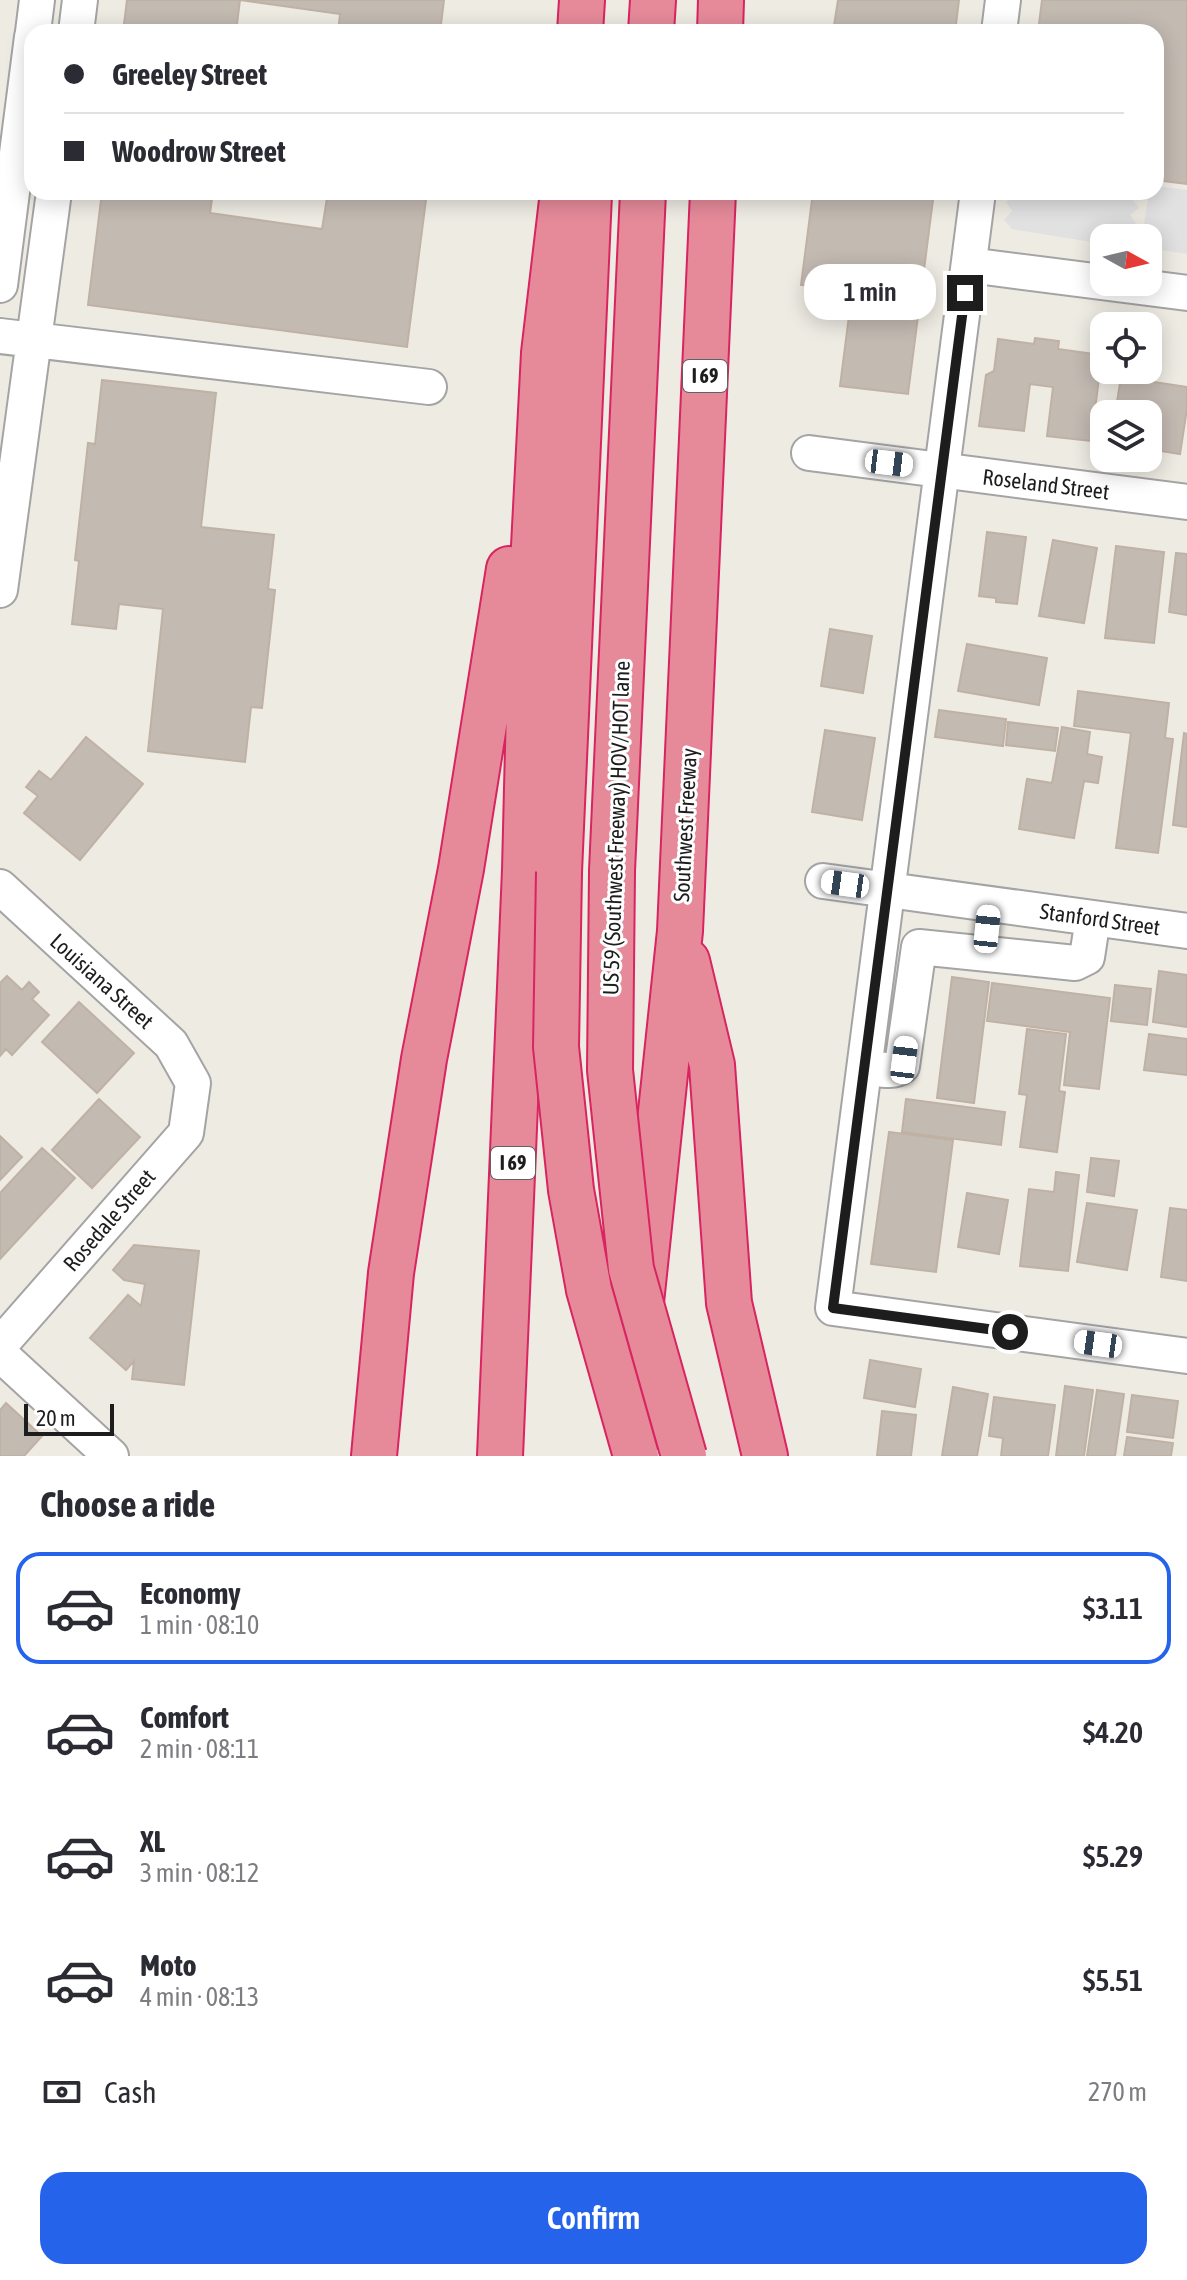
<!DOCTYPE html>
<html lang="en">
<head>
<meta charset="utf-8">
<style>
	body { margin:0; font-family:"Asap Condensed",sans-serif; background:#f2f2f3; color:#2b2b33; height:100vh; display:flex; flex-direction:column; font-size:30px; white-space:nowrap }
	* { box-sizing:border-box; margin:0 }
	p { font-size:26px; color:#7c7c81 }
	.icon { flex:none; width:44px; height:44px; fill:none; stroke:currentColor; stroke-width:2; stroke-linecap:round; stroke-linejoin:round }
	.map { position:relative; height:1456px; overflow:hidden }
	.sheet { display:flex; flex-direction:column; background:#fff; flex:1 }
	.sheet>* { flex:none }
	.hud { position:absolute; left:24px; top:24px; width:1140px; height:176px; border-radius:24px; box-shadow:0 4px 20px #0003; display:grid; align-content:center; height:176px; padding:0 40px; background:#fff }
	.needle { width:52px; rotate:98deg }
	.buttons { position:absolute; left:1090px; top:224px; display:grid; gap:16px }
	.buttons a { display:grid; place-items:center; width:72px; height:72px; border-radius:16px; background:#fff; box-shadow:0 4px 20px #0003; font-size:40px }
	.scale { position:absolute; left:24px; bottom:20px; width:90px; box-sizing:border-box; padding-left:8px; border:4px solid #1d1d1d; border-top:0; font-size:22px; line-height:28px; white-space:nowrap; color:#1d1d1d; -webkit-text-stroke:6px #fff; paint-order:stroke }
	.end { position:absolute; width:36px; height:36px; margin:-18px; border:10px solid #1d1d1d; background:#fff; box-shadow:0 0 0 4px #fff }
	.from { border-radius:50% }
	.bubble { position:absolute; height:56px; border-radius:24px; background:#fff; box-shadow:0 4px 20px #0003; font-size:26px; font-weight:600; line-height:56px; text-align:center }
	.car { position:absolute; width:24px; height:48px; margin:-24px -12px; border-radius:10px; box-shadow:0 0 6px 2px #0007; background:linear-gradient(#fff 24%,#345 0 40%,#fff 0 76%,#345 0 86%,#fff 0) }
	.hud b { display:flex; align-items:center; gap:28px; height:76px; font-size:30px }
	.hud b+b { border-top:2px solid #e1e1e2 }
	.hud i { width:20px; height:20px; background:#2b2b33 }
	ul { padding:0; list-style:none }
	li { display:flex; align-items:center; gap:24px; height:112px; margin:0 16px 12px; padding:0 24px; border:4px solid transparent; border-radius:24px }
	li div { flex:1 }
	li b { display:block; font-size:30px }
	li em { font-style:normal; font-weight:600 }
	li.current { border-color:#2563eb }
	li>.icon { width:72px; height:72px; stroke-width:1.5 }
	h2 { padding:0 40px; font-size:36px; line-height:96px }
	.pay { display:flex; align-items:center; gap:20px; height:88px; padding:0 40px; font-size:30px }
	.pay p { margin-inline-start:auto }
	.primary-button { display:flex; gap:16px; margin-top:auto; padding:16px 40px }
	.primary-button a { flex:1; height:92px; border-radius:24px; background:#2563eb; color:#fff; font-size:32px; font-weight:600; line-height:92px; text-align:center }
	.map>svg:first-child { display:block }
</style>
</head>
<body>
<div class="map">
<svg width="1187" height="1456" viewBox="0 0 1187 1456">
	<rect width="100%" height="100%" fill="#eeebe3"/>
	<path fill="#e1e1e1" d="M1156 186 1187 190V254L1148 248V238H1142L1149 192H1156Z
		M1012 192H1136L1131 197 1139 208 1130 215 1136 223 1119 238H1104V244L1012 229 1004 220 1012 211 1006 202 1014 196Z"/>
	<path fill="#c3bab2" stroke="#c0b1a5" stroke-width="2" d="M127 0H444L440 32H338L340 14 240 0 236 32H123Z
		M838 0H959L955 32H833Z
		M1042 0H1187V184L1156 180V32H1038Z
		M102 192H213L210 213 322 229 328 192H427L407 347 88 305Z
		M813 192H934L908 394 840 386 852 292 801 285Z
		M1035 338 1059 341 1058 349 1102 355 1091 441 1047 436 1053 387 1030 384 1024 431 979 426 986 375 994 371 998 339 1034 344Z
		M1121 377 1187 387V409L1180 454 1148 449V414H1115Z
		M102 380 216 393 201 527 274 535 268 589 275 590 262 708 251 707 245 762 148 751 163 609 119 604 116 629 72 624 79 561 75 560 88 443 95 444Z
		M987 532 1026 537 1017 604 996 602V598L979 596Z
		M1053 540 1097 548 1084 623 1039 616Z
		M1116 546 1164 552 1154 643 1105 638Z
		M1176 553 1187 554V615L1169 612Z
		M830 629 872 636 863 693 821 686Z
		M967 644 1047 658 1039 705 958 691Z
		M1078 691 1169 703 1165 738 1173 739 1158 853 1116 848 1131 733 1074 726Z
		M939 710 1006 719 1003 746 935 737Z
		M1008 722 1058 728 1055 751 1006 745Z
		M1062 727 1090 732 1087 754 1102 757 1098 783 1084 781 1074 838 1019 829 1027 779 1052 783Z
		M825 730 875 738 862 820 812 812Z
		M1184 733 1187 734V827L1173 825Z
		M86 737 143 784 80 860 24 813 38 796 26 787 39 771 51 780Z
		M1159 971 1187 975V1027L1153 1022Z
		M7 976 22 990 29 982 39 992 32 999 49 1015 12 1055 6 1049 0 1056V983Z
		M952 977 989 982 974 1103 937 1098Z
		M992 983 1110 998 1099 1089 1064 1085 1070 1032 987 1021Z
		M1115 985 1151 989 1147 1025 1111 1021Z
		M79 1002 134 1053 97 1093 42 1042Z
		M1027 1029 1066 1034 1059 1091 1065 1092 1057 1152 1020 1147 1027 1095 1019 1094Z
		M1149 1034 1187 1039V1075L1144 1070Z
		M99 1099 140 1137 92 1188 52 1150Z
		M906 1099 1005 1112 1001 1145 902 1132Z
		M889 1132 953 1140 936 1272 871 1264Z
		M0 1136 22 1157 0 1180Z
		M42 1148 75 1178 0 1259V1193Z
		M1091 1158 1119 1161 1114 1196 1087 1192Z
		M1056 1172 1079 1175 1068 1271 1020 1266 1029 1189 1054 1192Z
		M967 1193 1008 1200 999 1254 958 1247Z
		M1087 1203 1137 1210 1127 1270 1077 1262Z
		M1170 1208 1187 1210V1281L1161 1277Z
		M134 1245 199 1251 184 1385 132 1379 134 1361 126 1370 90 1338 128 1295 141 1306 145 1284 124 1280 113 1270Z
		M870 1360 921 1369 915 1407 864 1398Z
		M1065 1386 1093 1390 1084 1456H1056Z
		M953 1387 988 1394 977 1456H942Z
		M1097 1390 1124 1394 1115 1456H1087Z
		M1132 1395 1178 1401 1173 1438 1127 1432Z
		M994 1397 1055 1405 1048 1456H1001L1003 1438 989 1436Z
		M6 1403 42 1436 24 1456H0V1410Z
		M882 1411 916 1415 911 1456H877Z
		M1127 1437 1173 1443 1171 1456H1124Z"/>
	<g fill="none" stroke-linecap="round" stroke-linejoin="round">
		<g stroke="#a4a4a4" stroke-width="38">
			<path id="minor" d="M33 32 37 0
				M76 32 80 0
				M999 32 1003 0
				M978 192 833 1308 1187 1356
				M969 265 1187 293
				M0 285 32 37
				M0 336 429 387
				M809 453 1187 502
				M0 590 54 192
				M823 881 1187 931
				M0 887 171 1044 193 1083 186 1133 0 1345
				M865 1067C877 1068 892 1074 902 1066L919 947 1075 963 1087 957 1093 918
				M0 1354 111 1456"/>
		</g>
		<g stroke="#d82460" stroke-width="48">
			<path id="highway" d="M580 32 582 0
				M651 32 653 0
				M720 32 721 0
				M612 871 643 192
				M559 872 589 194
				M687 961 712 1065 729 1303 765 1456
				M628 1426 680 931 713 192
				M374 1456 391 1273 424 1059 461 869 509 569
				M500 1456 525 870 532 585 544 353 563 192"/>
		</g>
		<use href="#minor" stroke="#fff" stroke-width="34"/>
		<use href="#highway" stroke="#e68a9a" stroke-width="44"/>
		<g stroke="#d82460" stroke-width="48" stroke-linecap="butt">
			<path id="highway-bridge" d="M612 871 610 1070 631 1269 684 1456
				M559 872 556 1047 571 1190 589 1290 636 1456"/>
		</g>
		<use href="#highway-bridge" stroke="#e68a9a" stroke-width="44"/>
	</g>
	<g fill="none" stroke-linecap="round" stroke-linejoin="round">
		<path stroke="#1d1d1d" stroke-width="10" d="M965 293 833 1308 1010 1332"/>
	</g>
	<g text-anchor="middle" stroke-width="6" stroke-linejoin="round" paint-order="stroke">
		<g fill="#fff" stroke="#616161" stroke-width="2">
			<rect x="683" y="360" width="44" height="32" rx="6"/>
			<rect x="491" y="1147" width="44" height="32" rx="6"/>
		</g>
		<g font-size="20" font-weight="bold" fill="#1d1d1d">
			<text x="705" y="383">I 69</text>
			<text x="513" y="1170">I 69</text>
		</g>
		<g font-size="22" fill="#1d1d1d" stroke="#fff">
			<text transform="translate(1046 484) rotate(7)" y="8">Roseland Street</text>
			<text transform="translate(685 825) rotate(-87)" y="8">Southwest Freeway</text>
			<text transform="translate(616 828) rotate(-88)" y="8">US 59 (Southwest Freeway) HOV/HOT lane</text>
			<text transform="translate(1100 919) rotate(8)" y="8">Stanford Street</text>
			<text transform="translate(102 981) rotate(42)" y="8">Louisiana Street</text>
			<text transform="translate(109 1220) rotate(-49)" y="8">Rosedale Street</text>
		</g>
	</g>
</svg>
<div class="buttons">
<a><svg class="needle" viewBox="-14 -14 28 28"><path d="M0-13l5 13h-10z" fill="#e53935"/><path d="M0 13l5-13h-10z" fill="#7c7c81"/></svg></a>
<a><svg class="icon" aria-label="locate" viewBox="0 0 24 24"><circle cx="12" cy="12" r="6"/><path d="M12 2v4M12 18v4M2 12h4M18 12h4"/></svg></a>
<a><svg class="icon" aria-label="layers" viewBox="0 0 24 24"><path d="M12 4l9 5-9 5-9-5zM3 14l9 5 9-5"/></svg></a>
</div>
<div class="scale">20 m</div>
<i class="end from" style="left:1010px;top:1332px"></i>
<i class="end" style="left:965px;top:293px"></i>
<div class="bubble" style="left:804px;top:264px;width:132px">1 min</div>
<i class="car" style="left:889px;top:463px;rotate:97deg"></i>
<i class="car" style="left:845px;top:884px;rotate:278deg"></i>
<i class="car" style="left:987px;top:929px;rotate:6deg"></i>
<i class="car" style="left:904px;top:1060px;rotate:7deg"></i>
<i class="car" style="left:1098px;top:1344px;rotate:278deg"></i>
<div class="hud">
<b><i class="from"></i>Greeley Street</b>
<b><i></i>Woodrow Street</b>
</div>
</div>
<section class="sheet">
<h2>Choose a ride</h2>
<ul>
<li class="current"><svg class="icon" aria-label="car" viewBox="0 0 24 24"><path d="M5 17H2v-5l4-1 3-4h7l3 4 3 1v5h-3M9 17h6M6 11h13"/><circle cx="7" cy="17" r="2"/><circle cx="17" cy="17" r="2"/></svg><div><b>Economy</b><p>1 min · 08:10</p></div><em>$3.11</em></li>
<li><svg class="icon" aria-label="car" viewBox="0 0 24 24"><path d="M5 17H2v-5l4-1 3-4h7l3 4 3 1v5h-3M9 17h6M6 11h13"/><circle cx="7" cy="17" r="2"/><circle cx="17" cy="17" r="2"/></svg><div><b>Comfort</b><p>2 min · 08:11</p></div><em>$4.20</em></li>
<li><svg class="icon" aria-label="car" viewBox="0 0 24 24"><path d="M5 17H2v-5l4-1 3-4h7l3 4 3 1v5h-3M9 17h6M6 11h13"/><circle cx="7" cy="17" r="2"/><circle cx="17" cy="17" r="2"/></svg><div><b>XL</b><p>3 min · 08:12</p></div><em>$5.29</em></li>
<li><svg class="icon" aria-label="car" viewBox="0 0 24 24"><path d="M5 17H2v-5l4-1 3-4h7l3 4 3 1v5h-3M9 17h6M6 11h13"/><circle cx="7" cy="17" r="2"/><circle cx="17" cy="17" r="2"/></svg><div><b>Moto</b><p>4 min · 08:13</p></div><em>$5.51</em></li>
</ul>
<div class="pay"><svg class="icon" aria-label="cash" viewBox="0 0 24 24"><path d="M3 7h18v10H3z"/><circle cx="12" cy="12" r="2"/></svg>Cash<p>270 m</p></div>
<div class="primary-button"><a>Confirm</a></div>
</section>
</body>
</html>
